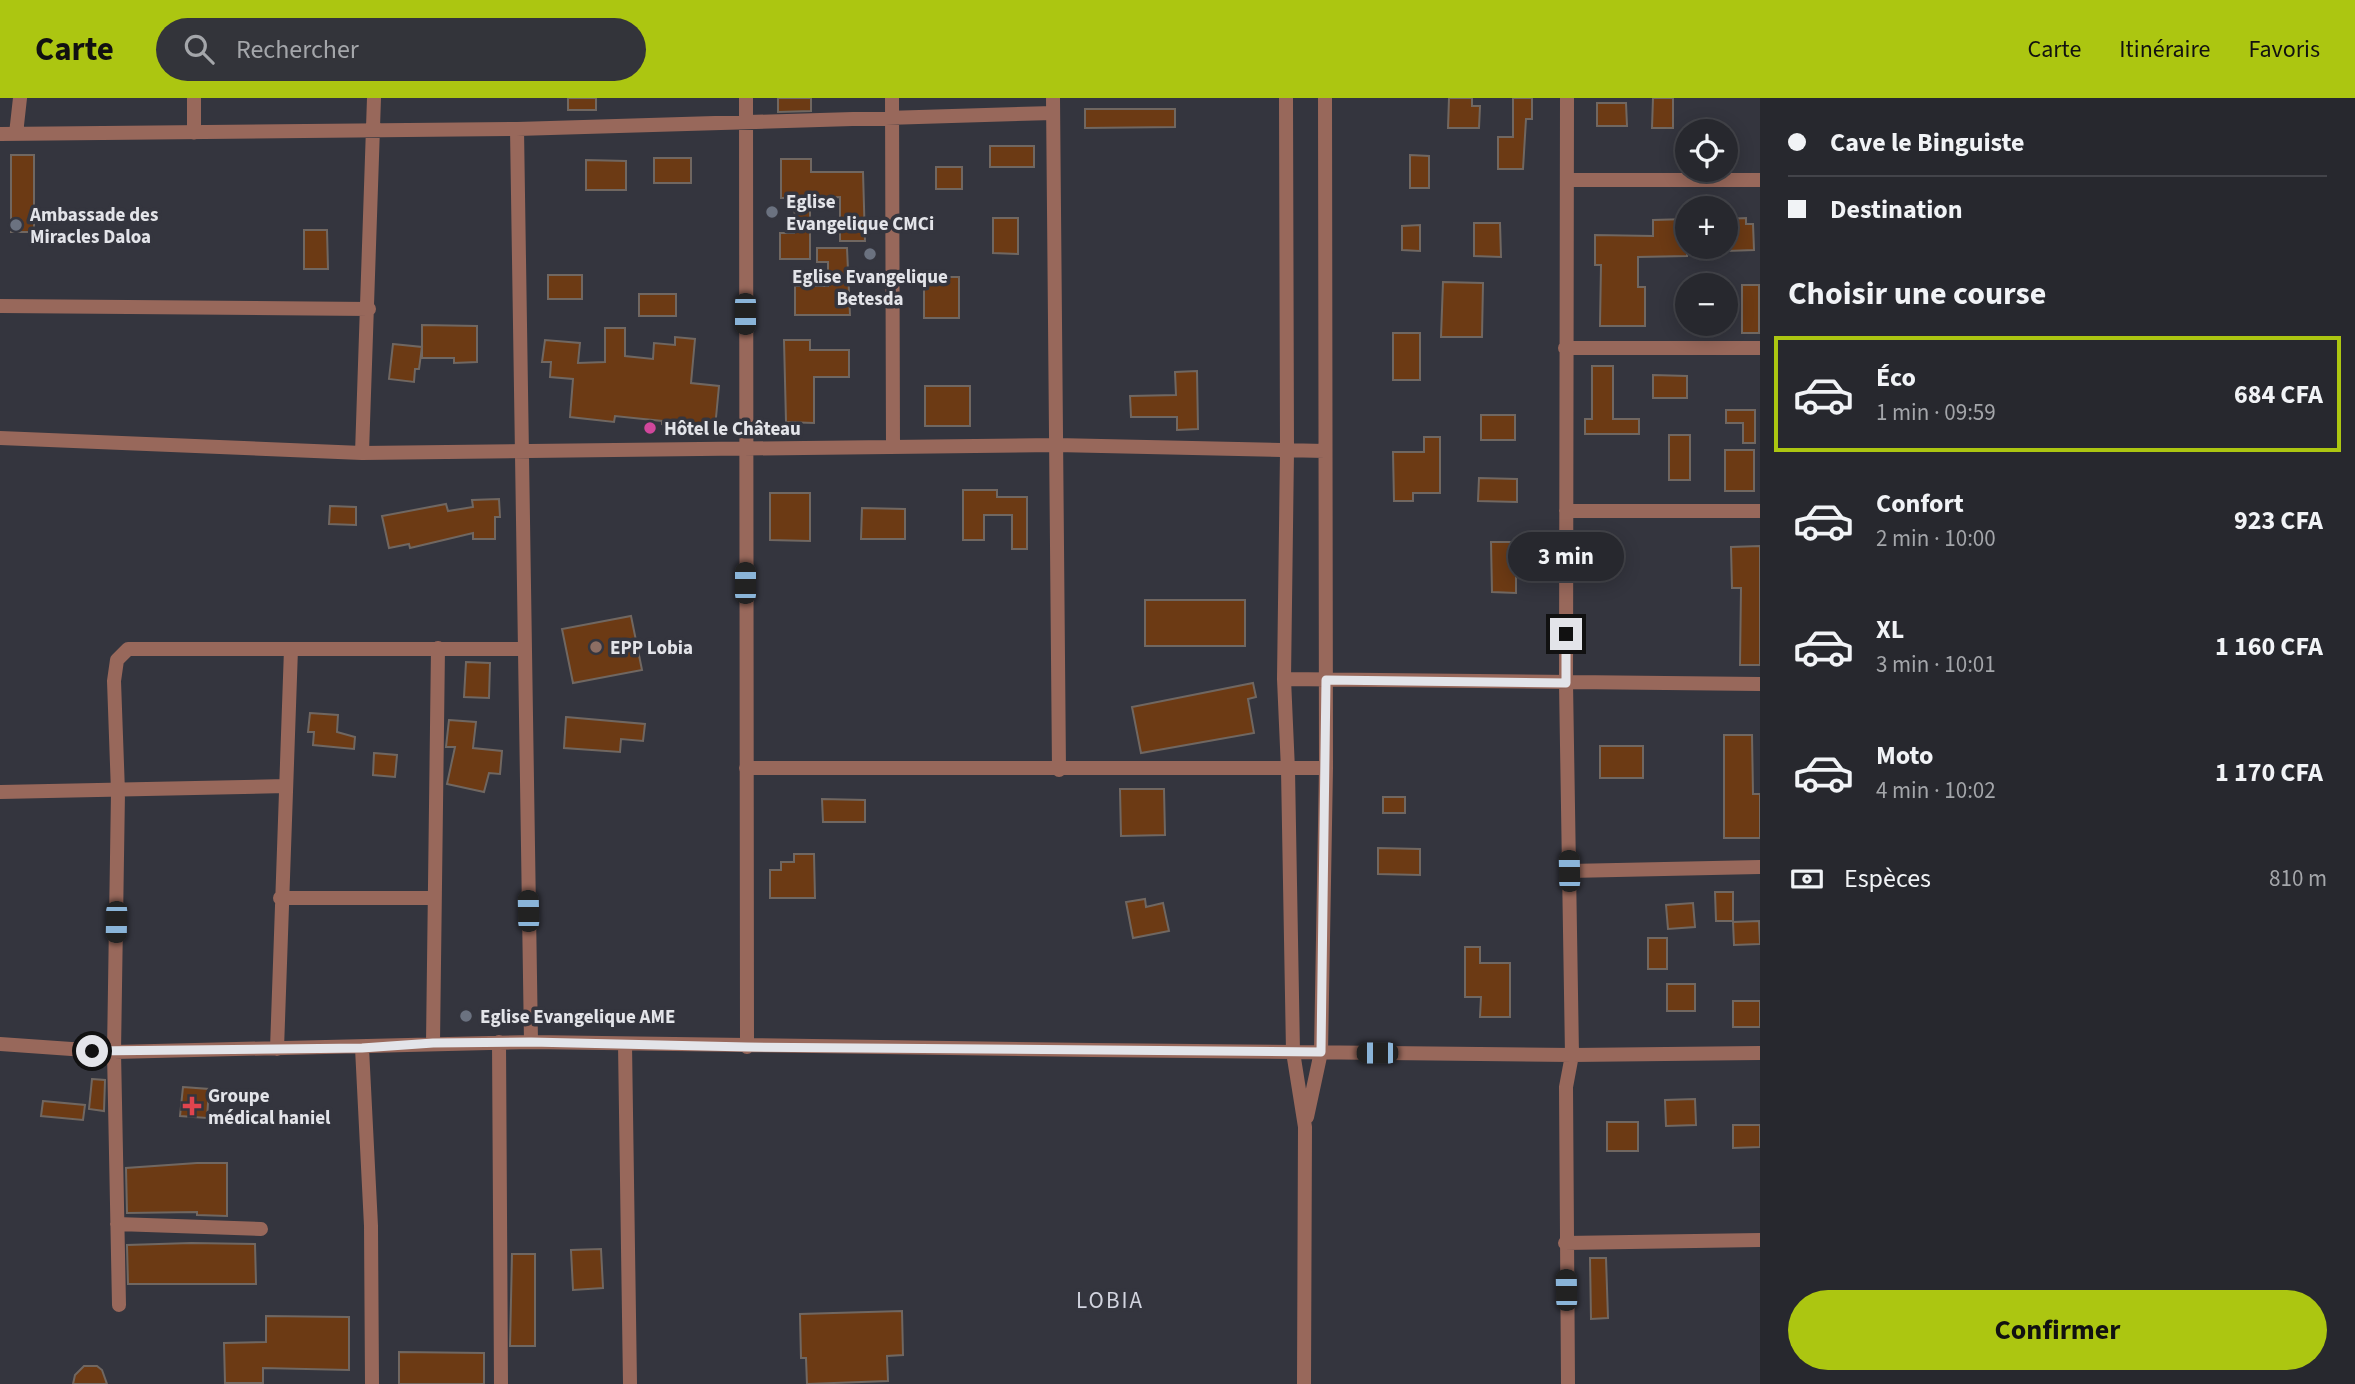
<!DOCTYPE html>
<html lang="fr">
<head>
<meta charset="utf-8">
<style>
	body { margin:0; font-family:"Source Sans 3",sans-serif; background:#33343a; color:#f1f3f6; height:100vh; display:flex; flex-direction:column; font-size:26px; white-space:nowrap }
	* { box-sizing:border-box; margin:0 }
	p { font-size:23px; color:#a4a6aa }
	.icon { flex:none; width:38px; height:38px; fill:none; stroke:currentColor; stroke-width:2; stroke-linecap:round; stroke-linejoin:round }
	.map { position:relative; flex:1; overflow:hidden }
	.sheet { display:flex; flex-direction:column; background:#27282e; width:595px }
	.sheet>* { flex:none }
	.guide { display:grid; align-content:center; height:154px; padding:0 28px; background:#27282e }
	.buttons { position:absolute; left:1675px; top:21px; display:grid; gap:14px }
	.buttons a { display:grid; place-items:center; width:63px; height:63px; border-radius:50%; background:#27282e; box-shadow:0 4px 18px #0003,0 0 0 2px #43444a; font-size:35px }
	.end { position:absolute; width:32px; height:32px; margin:-16px; border:9px solid #e3e4e9; background:#111; box-shadow:0 0 0 4px #111 }
	.from { border-radius:50% }
	.bubble { position:absolute; height:49px; border-radius:24px; background:#27282e; box-shadow:0 4px 18px #0003,0 0 0 2px #43444a; font-size:23px; font-weight:700; line-height:49px; text-align:center }
	.car { position:absolute; width:21px; height:42px; margin:-21px -10px; border-radius:9px; box-shadow:0 0 5px 2px #0007; background:linear-gradient(#222 24%,#8ab4d8 0 40%,#222 0 76%,#8ab4d8 0 86%,#222 0) }
	.guide b { display:flex; align-items:center; gap:24px; height:66px; font-size:26px }
	.guide b+b { border-top:2px solid #43444a }
	.guide i { width:18px; height:18px; background:#f1f3f6 }
	ul { padding:0; list-style:none }
	li { display:flex; align-items:center; gap:21px; height:116px; margin:0 14px 10px; padding:0 14px; border:4px solid transparent; border-radius:0px }
	li div { flex:1 }
	li b { display:block; font-size:26px }
	li em { font-style:normal; font-weight:700 }
	li.selected { border-color:#acc611 }
	li>.icon { width:63px; height:63px; stroke-width:1.5 }
	h2 { padding:0 28px; font-size:32px; line-height:84px }
	.pay { display:flex; align-items:center; gap:18px; height:77px; padding:0 28px; font-size:26px }
	.pay p { margin-inline-start:auto }
	.action { display:flex; gap:14px; margin-top:auto; padding:14px 28px }
	.action a { flex:1; height:80px; border-radius:42px; background:#acc611; color:#111; font-size:28px; font-weight:700; line-height:80px; text-align:center }
	header { display:flex; align-items:center; gap:42px; box-sizing:border-box; height:98px; padding:0 35px; background:#acc611; color:#111 }
	header strong { font-size:33px }
	nav { display:flex; gap:38px; margin-inline-start:auto; font-size:24px }
	.search { width:490px; height:63px; background:#33343a; display:flex; align-items:center; gap:18px; box-sizing:border-box; padding:0 24px; border-radius:38px; color:#a4a6aa; font-size:26px }
	main { display:flex; flex:1; min-height:0 }
	.map>svg:first-child { display:block }
</style>
</head>
<body>
<header>
<strong>Carte</strong>
<div class="search"><svg class="icon" aria-label="search" viewBox="0 0 24 24"><circle cx="10" cy="10" r="6"/><path d="M15 15l6 6"/></svg>Rechercher</div>
<nav><a>Carte</a><a>Itinéraire</a><a>Favoris</a></nav>
</header>
<main>
<div class="map">
<svg width="1760" height="1286" viewBox="0 0 1760 1286">
	<rect width="100%" height="100%" fill="#34353e"/>
	<path fill="#6c3a14" stroke="#706761" stroke-width="2" d="M568 0H596V12H568Z
		M778 0H811V13L778 14Z
		M1449 0H1472V8H1480L1479 30H1448Z
		M1513 0H1532V21H1526L1523 71H1498V39H1513Z
		M1653 0H1673V30H1652Z
		M1597 5H1626L1627 28H1597Z
		M1085 11H1175V29L1085 30Z
		M990 48H1034V69H990Z
		M11 57H34V134H11Z
		M1410 57 1429 58V90H1410Z
		M654 60H691V85H654Z
		M781 61H811V74H863L865 143H840V99L810 100V161H780V135H794L795 100H781Z
		M586 62 626 63V92H586Z
		M936 69H962V91H936Z
		M993 120H1018V156L993 155Z
		M1746 120V126H1753L1754 152 1726 153V121Z
		M1687 121V158L1638 159V189H1645V228H1600L1601 167H1595V137L1653 138V122Z
		M1474 125H1500L1501 159 1474 158Z
		M1420 127V153L1402 152V128Z
		M304 132H327L328 171H304Z
		M817 150H847L850 217H795V188H828V164H817Z
		M548 177H582V201H548Z
		M924 179H959V220H924Z
		M1443 184 1483 185 1482 239H1441Z
		M1742 187H1759V235H1742Z
		M639 196H676V218H639Z
		M422 227 477 228V264L454 265V260H422Z
		M605 230H625V258L653 261 654 245 675 247V239L695 241 691 285 719 288 715 330 662 326V323L615 318 614 324 570 319 573 281 550 279 551 264H542L545 242 580 245 578 265 605 264Z
		M1393 235H1420V282H1393Z
		M784 242H810V252H849V279H814V325L786 324Z
		M393 246 422 249 419 271H415L414 284 389 281Z
		M1592 268H1613V321H1639V336H1585V321H1592Z
		M1197 273 1198 331 1177 332V319H1131L1130 298 1176 297 1175 274Z
		M1653 277 1687 278V300H1653Z
		M925 288H970V328H925Z
		M1726 312H1755V345H1743V325H1726Z
		M1481 317H1515V342H1481Z
		M1669 337H1690V382H1669Z
		M1424 339H1440V395H1413V403H1394L1393 354H1424Z
		M1725 352H1754V393H1725Z
		M1479 380 1517 381V404L1478 403Z
		M963 392H997V399H1027V451H1012V417H984V442H963Z
		M770 395H810V443L770 442Z
		M499 401 500 419H495V441H473V435L410 450 409 446 389 450 382 418 446 406 448 413 473 409 472 402Z
		M330 408 356 409V427L329 426Z
		M862 410 905 411V441H861Z
		M1491 444H1516V495L1492 494Z
		M1760 448V567H1740L1741 490H1732L1731 449Z
		M1145 502H1245V548H1145Z
		M631 518 642 572 573 585 562 531Z
		M466 564 490 565 489 600 464 599Z
		M1253 585 1256 599 1248 601 1254 635 1141 655 1132 609Z
		M310 615 338 617 337 634 355 639 354 651 313 647 314 634H308Z
		M566 619 645 626 643 643 621 641 620 654 564 650Z
		M449 622 476 624 473 650 502 653 500 676 489 675 484 694 447 686 455 649H446Z
		M1724 637H1752L1753 696H1760V740H1724Z
		M1600 648H1643V680H1600Z
		M374 655 397 657 395 679 373 677Z
		M1120 691H1164L1165 737 1121 738Z
		M1383 699H1405V715H1383Z
		M822 701 865 702V724H823Z
		M1378 750 1420 751V777L1378 776Z
		M794 756H814L815 800H770V772H781V764H794Z
		M1715 794H1733V823H1716Z
		M1145 801 1146 809 1163 805 1169 833 1133 840 1126 804Z
		M1693 805 1695 829 1668 831 1666 807Z
		M1759 823 1760 846 1734 847 1733 824Z
		M1648 840H1667V871H1648Z
		M1465 849H1480V865H1510V919H1480L1481 899H1465Z
		M1667 886H1695V913H1667Z
		M1733 903H1760V929H1733Z
		M92 981 105 982 104 1013 89 1011Z
		M183 989 209 991 207 1020 180 1018Z
		M1695 1001 1696 1027 1666 1028 1665 1002Z
		M43 1003 85 1007 83 1022 41 1018Z
		M1607 1024H1638V1053H1607Z
		M1733 1027H1760V1049L1733 1050Z
		M197 1065H227V1118L197 1117V1114L127 1115 126 1070Z
		M191 1145 255 1146 256 1186H128L127 1147Z
		M601 1151 603 1190 573 1192 571 1152Z
		M512 1156H535V1248H510Z
		M1590 1160H1606L1608 1220 1591 1221Z
		M902 1213 903 1257 887 1258 888 1283 807 1286 806 1260H801L800 1216Z
		M266 1218 349 1219V1272L263 1270V1285H225L224 1245 266 1244Z
		M399 1254 484 1255V1286H399Z
		M84 1268H97L102 1272 107 1286H73L75 1277Z"/>
	<g fill="none" stroke-linecap="round" stroke-linejoin="round">
		<path stroke="#98685b" stroke-width="14" d="M194 0V35
			M746 0 747 949
			M892 0 893 349
			M1053 0 1059 672
			M1286 0 1287 354 1284 581 1288 672 1293 954 1305 1029 1304 1286
			M1567 0 1566 585 1572 957 1566 989 1568 1286
			M517 31 531 944
			M0 36 517 31 1053 15
			M16 36 20 0
			M1567 82H1760
			M0 208 369 211
			M1565 250H1760
			M0 340 362 355 1056 347 1325 353
			M362 355 374 0
			M1566 413H1760
			M1284 581 1760 586
			M746 670H1326
			M0 694 286 688
			M1569 773 1760 769
			M280 800H434
			M499 944 501 1286
			M433 945 438 550
			M0 946 114 954 531 944 1093 952 1572 957 1760 955
			M625 946 630 1286
			M362 950 371 1128 372 1286
			M277 951 291 551
			M1307 1019 1321 954 1326 670 1325 0
			M117 1126 261 1131
			M1565 1145 1760 1142
			M119 1207 114 954 118 694 114 583 117 562 128 551H524"/>
	</g>
	<g fill="none" stroke-linecap="round" stroke-linejoin="round">
		<path stroke="#e3e4e9" stroke-width="9" d="M92 953 362 950 433 945 531 944 747 949 1321 954 1326 582 1566 585V536"/>
	</g>
	<g fill="#6b7280" stroke="#34353e" stroke-width="2.5">
		<circle cx="772" cy="114" r="7"/>
		<circle cx="16" cy="127" r="7"/>
		<circle cx="870" cy="156" r="7"/>
		<circle cx="466" cy="918" r="7"/>
	</g>
	<circle fill="#d1479c" stroke="#34353e" stroke-width="2.5" cx="650" cy="330" r="7"/>
	<circle fill="#8d6e63" stroke="#34353e" stroke-width="2.5" cx="596" cy="549" r="7"/>
	<path fill="#e0444e" stroke="#34353e" stroke-width="2.5" d="M188.5 997.5h7v7h7v7h-7v7h-7v-7h-7v-7h7z"/>
	<g text-anchor="middle" stroke-width="7" stroke-linejoin="round" paint-order="stroke">
		<g font-size="19" font-weight="bold" fill="#e3e4e9" stroke="#34353e" text-anchor="start">
			<text x="786" y="110">Eglise<tspan x="786" dy="22">Evangelique CMCi</tspan></text>
			<text x="30" y="123">Ambassade des<tspan x="30" dy="22">Miracles Daloa</tspan></text>
			<text x="870" y="185" text-anchor="middle">Eglise Evangelique<tspan x="870" dy="22">Betesda</tspan></text>
			<text x="664" y="337">Hôtel le Château</text>
			<text x="610" y="556">EPP Lobia</text>
			<text x="480" y="925">Eglise Evangelique AME</text>
			<text x="208" y="1004">Groupe<tspan x="208" dy="22">médical haniel</tspan></text>
		</g>
		<g font-size="23" letter-spacing="2" fill="#d2d4df" stroke="#34353e">
			<text x="1110" y="1210">LOBIA</text>
		</g>
	</g>
</svg>
<div class="buttons">
<a><svg class="icon" aria-label="locate" viewBox="0 0 24 24"><circle cx="12" cy="12" r="6"/><path d="M12 2v4M12 18v4M2 12h4M18 12h4"/></svg></a>
<a>+</a>
<a>−</a>
</div>
<i class="end from" style="left:92px;top:953px"></i>
<i class="end" style="left:1566px;top:536px"></i>
<div class="bubble" style="left:1508px;top:434px;width:116px">3 min</div>
<i class="car" style="left:745px;top:216px;rotate:180deg"></i>
<i class="car" style="left:745px;top:485px;rotate:0deg"></i>
<i class="car" style="left:1569px;top:773px;rotate:359deg"></i>
<i class="car" style="left:528px;top:813px;rotate:359deg"></i>
<i class="car" style="left:116px;top:824px;rotate:181deg"></i>
<i class="car" style="left:1377px;top:955px;rotate:270deg"></i>
<i class="car" style="left:1566px;top:1192px;rotate:359deg"></i>
</div>
<section class="sheet">
<div class="guide">
<b><i class="from"></i>Cave le Binguiste</b>
<b><i></i>Destination</b>
</div>
<h2>Choisir une course</h2>
<ul>
<li class="selected"><svg class="icon" aria-label="car" viewBox="0 0 24 24"><path d="M5 17H2v-5l4-1 3-4h7l3 4 3 1v5h-3M9 17h6M6 11h13"/><circle cx="7" cy="17" r="2"/><circle cx="17" cy="17" r="2"/></svg><div><b>Éco</b><p>1 min · 09:59</p></div><em>684 CFA</em></li>
<li><svg class="icon" aria-label="car" viewBox="0 0 24 24"><path d="M5 17H2v-5l4-1 3-4h7l3 4 3 1v5h-3M9 17h6M6 11h13"/><circle cx="7" cy="17" r="2"/><circle cx="17" cy="17" r="2"/></svg><div><b>Confort</b><p>2 min · 10:00</p></div><em>923 CFA</em></li>
<li><svg class="icon" aria-label="car" viewBox="0 0 24 24"><path d="M5 17H2v-5l4-1 3-4h7l3 4 3 1v5h-3M9 17h6M6 11h13"/><circle cx="7" cy="17" r="2"/><circle cx="17" cy="17" r="2"/></svg><div><b>XL</b><p>3 min · 10:01</p></div><em>1 160 CFA</em></li>
<li><svg class="icon" aria-label="car" viewBox="0 0 24 24"><path d="M5 17H2v-5l4-1 3-4h7l3 4 3 1v5h-3M9 17h6M6 11h13"/><circle cx="7" cy="17" r="2"/><circle cx="17" cy="17" r="2"/></svg><div><b>Moto</b><p>4 min · 10:02</p></div><em>1 170 CFA</em></li>
</ul>
<div class="pay"><svg class="icon" aria-label="cash" viewBox="0 0 24 24"><path d="M3 7h18v10H3z"/><circle cx="12" cy="12" r="2"/></svg>Espèces<p>810 m</p></div>
<div class="action"><a>Confirmer</a></div>
</section>
</main>
</body>
</html>
